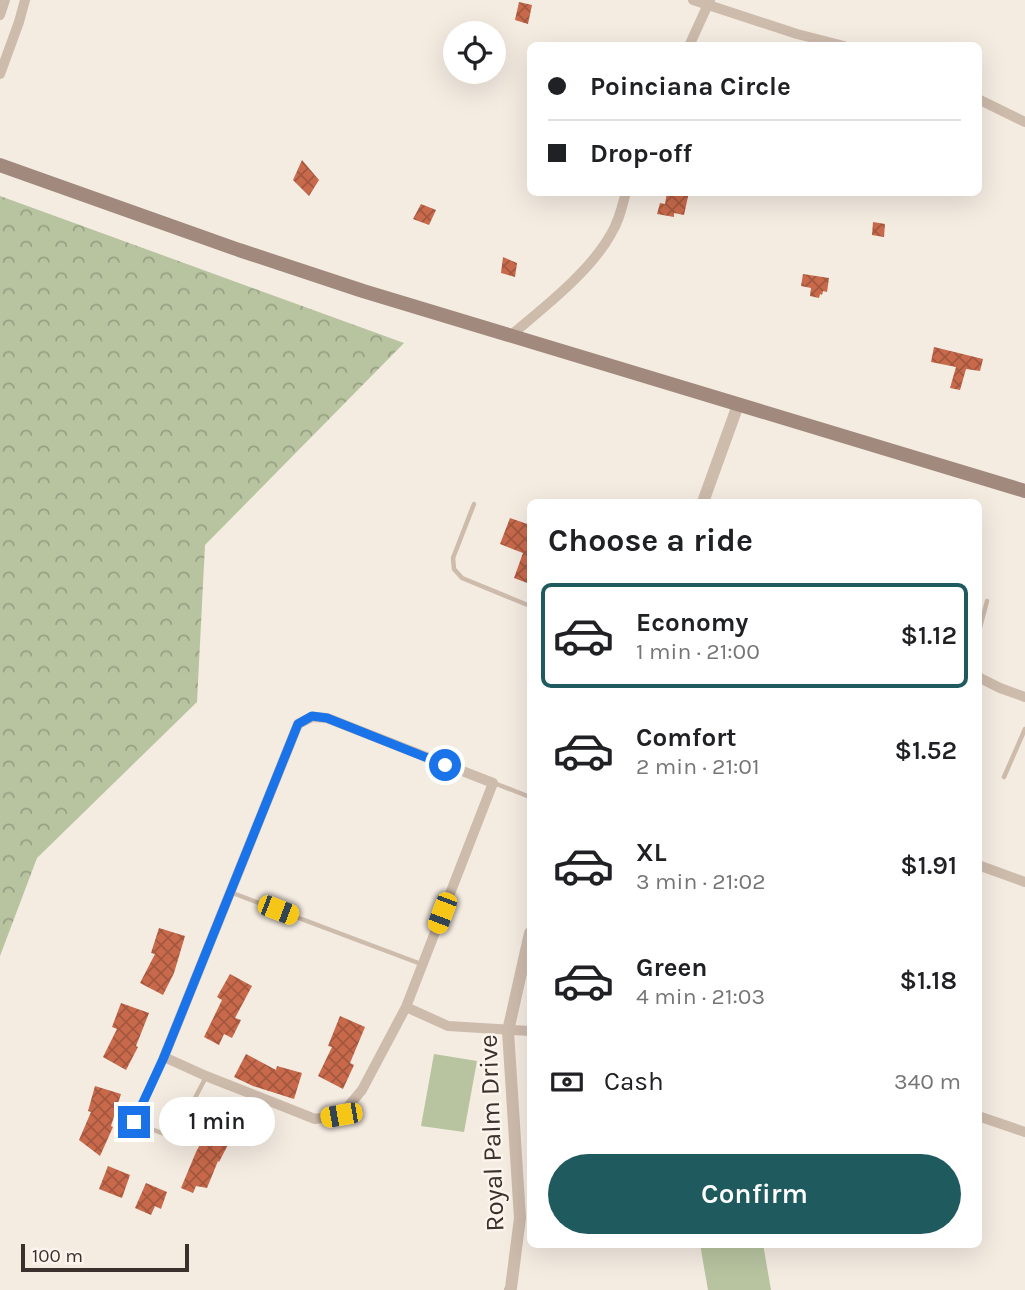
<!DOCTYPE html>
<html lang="en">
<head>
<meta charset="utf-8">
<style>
	body { margin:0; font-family:Karla,sans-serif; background:#f2f2f2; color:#202124; height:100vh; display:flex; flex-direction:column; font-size:26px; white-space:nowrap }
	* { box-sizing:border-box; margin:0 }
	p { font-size:23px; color:#757577 }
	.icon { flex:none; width:38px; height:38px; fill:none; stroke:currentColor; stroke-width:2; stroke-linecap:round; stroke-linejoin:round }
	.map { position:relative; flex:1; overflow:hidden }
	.side { position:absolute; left:527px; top:499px; width:455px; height:749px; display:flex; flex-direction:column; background:#fff; border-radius:10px; box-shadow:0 7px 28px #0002 }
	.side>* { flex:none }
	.hud { position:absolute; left:527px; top:42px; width:455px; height:154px; border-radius:10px; box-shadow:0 7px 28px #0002; display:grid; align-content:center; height:154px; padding:0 21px; background:#fff }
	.tools { position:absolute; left:443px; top:21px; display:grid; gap:14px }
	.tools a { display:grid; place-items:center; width:63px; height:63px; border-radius:50%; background:#fff; box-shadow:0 7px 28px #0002; font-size:35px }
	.scale { position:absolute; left:21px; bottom:18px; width:168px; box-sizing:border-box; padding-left:7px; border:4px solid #3b302b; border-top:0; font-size:19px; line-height:24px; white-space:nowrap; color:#3b302b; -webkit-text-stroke:5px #fbf5ee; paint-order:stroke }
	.end { position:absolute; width:32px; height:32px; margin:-16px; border:9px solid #1a73e8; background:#fff; box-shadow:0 0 0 4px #fff }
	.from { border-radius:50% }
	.bubble { position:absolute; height:49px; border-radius:24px; background:#fff; box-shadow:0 7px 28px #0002; font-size:23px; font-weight:600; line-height:49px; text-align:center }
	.car { position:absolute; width:21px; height:42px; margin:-21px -10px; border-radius:9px; box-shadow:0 0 5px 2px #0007; background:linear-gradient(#f5c518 24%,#345 0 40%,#f5c518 0 76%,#345 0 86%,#f5c518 0) }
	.hud b { display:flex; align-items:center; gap:24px; height:66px; font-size:26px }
	.hud b+b { border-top:2px solid #e0e0e0 }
	.hud i { width:18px; height:18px; background:#202124 }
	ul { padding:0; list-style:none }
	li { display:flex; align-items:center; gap:21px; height:105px; margin:0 14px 10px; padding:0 7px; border:4px solid transparent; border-radius:10px }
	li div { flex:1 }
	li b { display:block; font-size:26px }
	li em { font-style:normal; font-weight:600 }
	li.active { border-color:#1f5a5e }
	li>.icon { width:63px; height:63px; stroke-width:1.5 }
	h2 { padding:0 21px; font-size:32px; line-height:84px }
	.pay { display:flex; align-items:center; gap:18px; height:77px; padding:0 21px; font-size:26px }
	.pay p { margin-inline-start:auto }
	.action { display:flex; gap:14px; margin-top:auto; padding:14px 21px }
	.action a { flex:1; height:80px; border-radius:42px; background:#1f5a5e; color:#fff; font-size:28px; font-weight:600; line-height:80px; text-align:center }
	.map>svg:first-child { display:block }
</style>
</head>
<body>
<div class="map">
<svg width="1025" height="1290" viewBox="0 0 1025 1290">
	<defs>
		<pattern id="forest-crowns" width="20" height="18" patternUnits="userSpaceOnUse" patternTransform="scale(1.75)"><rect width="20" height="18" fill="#b8c4a0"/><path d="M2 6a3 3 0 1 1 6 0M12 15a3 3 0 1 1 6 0" fill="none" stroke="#97a083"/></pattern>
		<pattern id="building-cross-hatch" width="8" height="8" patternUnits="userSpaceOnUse" patternTransform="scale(1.75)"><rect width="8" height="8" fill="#c8694b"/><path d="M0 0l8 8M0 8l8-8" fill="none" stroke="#a4573f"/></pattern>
	</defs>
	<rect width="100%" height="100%" fill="#f4ebe1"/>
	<path fill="url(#forest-crowns)" d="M0 196 404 343 205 545 197 702 37 858 0 956Z"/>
	<path fill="#b8c4a0" d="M434 1054 477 1061 464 1132 421 1126Z
		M700 1244H763L771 1290H708Z"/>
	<path fill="url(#building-cross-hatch)" d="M519 2 532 5 528 24 515 20Z
		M302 160 319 180 309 196 293 180Z
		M667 192H689L684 215 674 213V217L657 214 660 203 665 204Z
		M421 204 436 210 429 225 413 219Z
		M873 222 885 224 884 237 872 235Z
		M503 257 517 263 515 277 501 273Z
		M803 274 829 278 827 292 823 291 822 295 820 294 819 298 810 296 811 288 801 286Z
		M934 347 983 359 980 371 966 369 960 390 950 388 956 367 931 362Z
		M510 518 530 525V584L514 578 523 553 500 544Z
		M159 928 185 936 174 973 163 995 140 983 155 954 151 953Z
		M230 974 252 986 235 1018 241 1020 232 1038 224 1034 219 1045 204 1037 222 1000 217 997Z
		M121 1003 149 1013 136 1046 138 1047 126 1070 103 1057 117 1029 112 1027Z
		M340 1016 365 1027 350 1063 354 1065 343 1089 318 1076 332 1047 328 1046Z
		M246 1054 276 1070 277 1066 302 1073 294 1099 253 1086 234 1077Z
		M95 1086 121 1094 111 1126 113 1127 100 1156 79 1140 91 1112 88 1111Z
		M209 1128 231 1139 219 1162 218 1161 207 1188 196 1186 193 1193 181 1188 196 1152Z
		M108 1166 130 1175 122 1198 99 1189Z
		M146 1183 167 1192 161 1209 155 1206 151 1215 135 1208Z"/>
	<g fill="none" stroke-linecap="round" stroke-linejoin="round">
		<path stroke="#cdbbac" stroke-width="4.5" d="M474 504 453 558 454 569 462 578 530 606
			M978 635 987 601
			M1004 777 1025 729
			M494 783 530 797
			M230 892 421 964
			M164 1057 134 1122 174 1138 206 1077"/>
		<path stroke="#cdbbac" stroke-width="10" d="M693 0 797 34 844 46
			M0 15 5 0
			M689 46 710 0
			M0 74 19 22 25 0
			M978 99 1025 122
			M510 336C543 308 590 272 611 234 619 221 622 207 626 192
			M978 677 1000 688 1025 697
			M312 717 327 718 493 783 406 1007 362 1090 341 1115 315 1119 206 1076 164 1057 298 724Z
			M978 865 1025 882
			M406 1007 448 1026 530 1031
			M978 1116 1025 1132"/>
		<path stroke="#cdbbac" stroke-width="12" d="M703 502 738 405
			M510 1290 511 1288 520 1218 508 1031 530 933"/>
		<path stroke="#a18a7d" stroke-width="14" d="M0 165 239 250 363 291 1025 491"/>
	</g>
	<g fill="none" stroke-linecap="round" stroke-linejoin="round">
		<path stroke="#1a73e8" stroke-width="9" d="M134 1122 164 1057 298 724 312 716 327 718 445 765"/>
	</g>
	<g text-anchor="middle" stroke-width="5" stroke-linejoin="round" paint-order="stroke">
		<g font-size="26" fill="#3b302b" stroke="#fbf5ee">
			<text transform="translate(491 1133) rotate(-92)" y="9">Royal Palm Drive</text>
		</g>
	</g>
</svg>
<div class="tools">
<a><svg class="icon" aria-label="locate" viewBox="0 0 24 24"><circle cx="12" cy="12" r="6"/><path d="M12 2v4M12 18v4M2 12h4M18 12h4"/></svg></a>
</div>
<div class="scale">100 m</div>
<i class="end from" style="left:445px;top:765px"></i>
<i class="end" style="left:134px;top:1122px"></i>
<div class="bubble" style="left:159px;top:1097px;width:116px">1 min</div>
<i class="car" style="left:278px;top:910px;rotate:111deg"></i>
<i class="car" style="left:442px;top:913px;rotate:201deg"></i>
<i class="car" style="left:341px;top:1115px;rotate:260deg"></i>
<div class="hud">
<b><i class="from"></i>Poinciana Circle</b>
<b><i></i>Drop-off</b>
</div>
<section class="side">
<h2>Choose a ride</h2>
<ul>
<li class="active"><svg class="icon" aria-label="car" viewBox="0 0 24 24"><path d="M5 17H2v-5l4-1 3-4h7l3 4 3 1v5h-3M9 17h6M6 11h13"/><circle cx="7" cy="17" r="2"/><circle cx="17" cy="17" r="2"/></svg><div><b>Economy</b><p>1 min · 21:00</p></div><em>$1.12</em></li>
<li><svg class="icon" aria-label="car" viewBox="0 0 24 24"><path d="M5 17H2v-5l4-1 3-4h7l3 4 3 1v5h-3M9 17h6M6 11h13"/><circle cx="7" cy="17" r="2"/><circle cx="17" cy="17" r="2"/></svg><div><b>Comfort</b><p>2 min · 21:01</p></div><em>$1.52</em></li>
<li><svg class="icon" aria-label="car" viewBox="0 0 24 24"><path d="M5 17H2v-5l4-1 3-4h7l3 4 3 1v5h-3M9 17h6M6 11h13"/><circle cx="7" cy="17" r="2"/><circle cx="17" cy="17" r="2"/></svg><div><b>XL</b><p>3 min · 21:02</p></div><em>$1.91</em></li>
<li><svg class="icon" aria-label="car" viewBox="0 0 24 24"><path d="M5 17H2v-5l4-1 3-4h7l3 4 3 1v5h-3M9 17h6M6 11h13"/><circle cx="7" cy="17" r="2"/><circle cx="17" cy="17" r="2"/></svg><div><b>Green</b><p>4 min · 21:03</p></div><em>$1.18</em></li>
</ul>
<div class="pay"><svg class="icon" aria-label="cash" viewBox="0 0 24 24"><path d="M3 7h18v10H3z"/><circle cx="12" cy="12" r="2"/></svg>Cash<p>340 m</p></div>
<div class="action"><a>Confirm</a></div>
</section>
</div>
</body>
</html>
